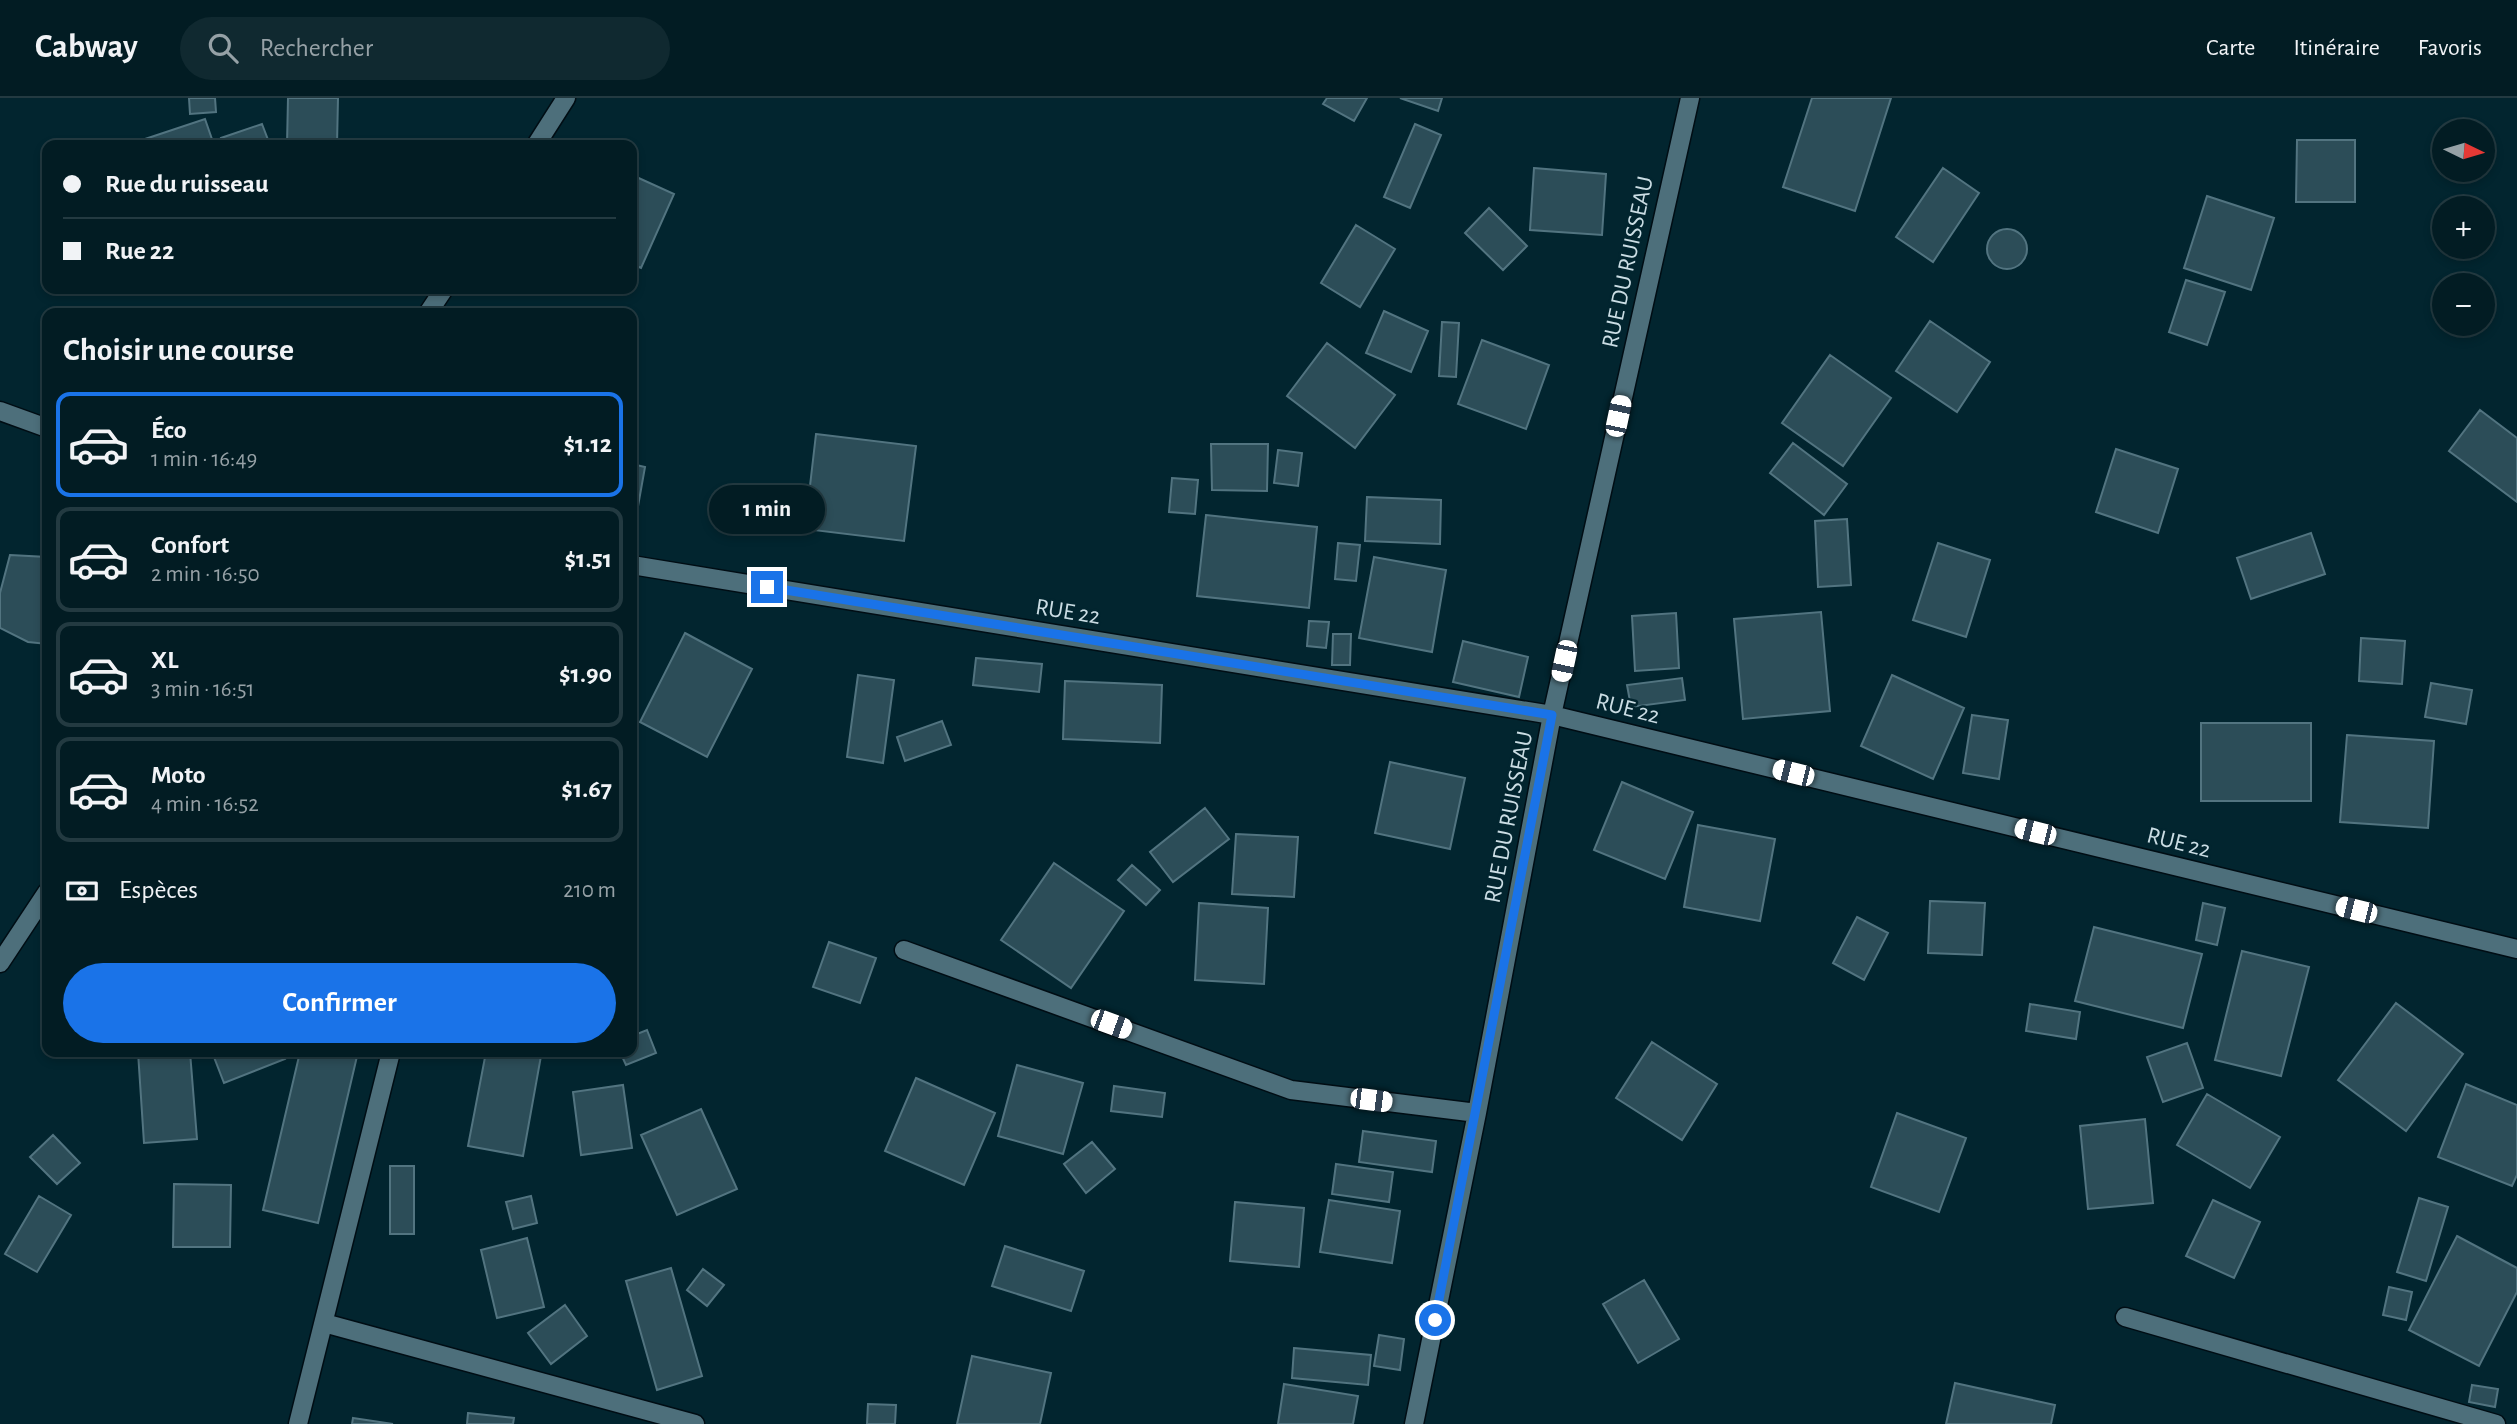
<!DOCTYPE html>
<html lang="fr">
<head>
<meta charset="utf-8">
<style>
	body { margin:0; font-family:"Alegreya Sans",sans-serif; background:#102930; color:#f1f3f6; height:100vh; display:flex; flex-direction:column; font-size:26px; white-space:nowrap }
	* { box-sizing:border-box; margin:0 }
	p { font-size:23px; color:#96a1a6 }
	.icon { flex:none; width:38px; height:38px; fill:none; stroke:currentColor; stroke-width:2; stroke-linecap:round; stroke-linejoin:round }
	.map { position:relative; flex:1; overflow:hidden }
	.details { position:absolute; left:42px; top:210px; width:595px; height:749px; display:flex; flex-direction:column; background:#021c23; border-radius:14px; box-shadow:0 4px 10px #0003,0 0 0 2px #233a41 }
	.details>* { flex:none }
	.top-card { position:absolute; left:42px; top:42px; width:595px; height:154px; border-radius:14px; box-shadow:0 4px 10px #0003,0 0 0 2px #233a41; display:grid; align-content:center; height:154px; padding:0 21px; background:#021c23 }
	.needle { width:46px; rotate:95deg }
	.buttons { position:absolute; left:2432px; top:21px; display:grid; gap:14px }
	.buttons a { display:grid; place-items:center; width:63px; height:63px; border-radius:50%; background:#021c23; box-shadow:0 4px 10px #0003,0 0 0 2px #233a41; font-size:35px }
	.end { position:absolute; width:32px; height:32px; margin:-16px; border:9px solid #1a73e8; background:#fff; box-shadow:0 0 0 4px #fff }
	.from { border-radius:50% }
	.bubble { position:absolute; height:49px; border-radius:24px; background:#021c23; box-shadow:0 4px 10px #0003,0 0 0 2px #233a41; font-size:23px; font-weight:700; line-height:49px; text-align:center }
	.car { position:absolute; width:21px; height:42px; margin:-21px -10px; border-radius:9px; box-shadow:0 0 5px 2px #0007; background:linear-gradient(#fff 24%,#345 0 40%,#fff 0 76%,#345 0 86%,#fff 0) }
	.top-card b { display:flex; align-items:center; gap:24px; height:66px; font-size:26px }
	.top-card b+b { border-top:2px solid #233a41 }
	.top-card i { width:18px; height:18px; background:#f1f3f6 }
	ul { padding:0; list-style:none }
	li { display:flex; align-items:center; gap:21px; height:105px; margin:0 14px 10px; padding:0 7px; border:4px solid #233a41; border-radius:14px }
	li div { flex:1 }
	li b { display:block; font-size:26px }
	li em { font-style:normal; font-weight:700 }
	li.on { border-color:#1a73e8 }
	li>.icon { width:63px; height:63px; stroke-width:1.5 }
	h2 { padding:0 21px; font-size:32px; line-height:84px }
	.pay { display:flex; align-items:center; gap:18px; height:77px; padding:0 21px; font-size:26px }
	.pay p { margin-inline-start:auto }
	.cta { display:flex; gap:14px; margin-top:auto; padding:14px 21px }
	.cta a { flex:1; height:80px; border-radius:42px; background:#1a73e8; color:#fff; font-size:28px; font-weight:700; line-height:80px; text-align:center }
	header { display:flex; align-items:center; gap:42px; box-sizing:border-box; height:98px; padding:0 35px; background:#021c23; border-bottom:2px solid #233a41 }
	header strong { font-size:33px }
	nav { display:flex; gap:38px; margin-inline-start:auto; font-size:24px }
	.search { width:490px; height:63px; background:#102930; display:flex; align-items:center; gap:18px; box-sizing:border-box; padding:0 24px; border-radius:38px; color:#96a1a6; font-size:26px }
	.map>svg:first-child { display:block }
</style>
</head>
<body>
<header>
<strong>Cabway</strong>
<div class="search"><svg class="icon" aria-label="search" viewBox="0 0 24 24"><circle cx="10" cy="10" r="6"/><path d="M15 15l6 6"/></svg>Rechercher</div>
<nav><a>Carte</a><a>Itinéraire</a><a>Favoris</a></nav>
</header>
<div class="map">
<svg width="2517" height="1326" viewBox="0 0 2517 1326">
	<rect width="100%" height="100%" fill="#02252f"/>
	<path fill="#2c4d58" stroke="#527480" stroke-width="2" d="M189 0H215L216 14 190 16Z
		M288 0H338L337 47H287Z
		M1327 0H1367L1354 23 1323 6Z
		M1400 0H1442L1438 13Z
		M1812 0H1891L1855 113 1783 89Z
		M205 21 214 47H127Z
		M262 26 270 47H223L221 40Z
		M1415 26 1441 37 1410 110 1384 99Z
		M2297 42H2355V104H2296Z
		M1534 70 1606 76 1602 137 1530 132Z
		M1943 70 1979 95 1933 164 1896 139Z
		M632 77 674 96 641 170 632 166Z
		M2207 98 2274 120 2251 192 2184 170Z
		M1489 110 1527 148 1503 172 1465 135Z
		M1356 127 1395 151 1360 209 1321 185Z
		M1987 151a20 20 0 1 1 40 0a20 20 0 1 1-40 0Z
		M2186 182 2225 194 2207 247 2169 234Z
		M1384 213 1428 233 1411 274 1366 255Z
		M1930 223 1990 264 1957 314 1896 273Z
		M1442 224 1459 225 1456 279 1439 278Z
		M1482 242 1549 267 1526 331 1458 306Z
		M1327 245 1395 297 1355 350 1287 298Z
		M1830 257 1891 300 1843 368 1782 325Z
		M2480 312 2517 340V404L2449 353Z
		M816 336 916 348 904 443 805 431Z
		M1793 345 1847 386 1824 417 1770 375Z
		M1211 346H1268L1267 393 1212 392Z
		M2116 351 2178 371 2158 435 2096 414Z
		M1278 352 1302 355 1298 388 1274 385Z
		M632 366 645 369 632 442Z
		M1172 380 1198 382 1195 416 1169 414Z
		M1367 399 1441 402 1440 446 1365 443Z
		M1206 417 1317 429 1309 510 1197 498Z
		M1847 421 1851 487 1818 489 1815 423Z
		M2311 435 2325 476 2251 501 2237 460Z
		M1338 445 1360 447 1356 483 1335 481Z
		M1938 445 1990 462 1966 539 1913 522Z
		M10 457 47 459V546L28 544 0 530V495Z
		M1374 459 1446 472 1432 554 1359 540Z
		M1821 514 1830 613 1743 621 1734 521Z
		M1676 515 1679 570 1635 573 1632 518Z
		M1309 523 1329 524 1326 550 1307 548Z
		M685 535 752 571 707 659 640 624Z
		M1333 536H1351L1350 567H1332Z
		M2361 540 2405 543 2402 586 2359 583Z
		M1463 543 1528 559 1519 599 1453 584Z
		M976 560 1042 566 1039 594 973 587Z
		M858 577 894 582 883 665 847 659Z
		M1892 577 1964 610 1933 681 1861 648Z
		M1682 580 1685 602 1631 609 1627 587Z
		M1065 583 1162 587 1160 645 1063 641Z
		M2431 585 2472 592 2466 626 2425 619Z
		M1972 617 2008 622 1999 681 1963 675Z
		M942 623 951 647 905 663 897 639Z
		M2201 625H2311V703H2201Z
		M2347 637 2434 643 2428 730 2340 724Z
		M1390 664 1465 680 1450 751 1375 735Z
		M1622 684 1693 714 1665 781 1594 752Z
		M1205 710 1229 741 1173 784 1150 754Z
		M1698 727 1775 741 1760 823 1684 809Z
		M1236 736 1298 739 1294 799 1232 796Z
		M1054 765 1124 813 1071 890 1001 842Z
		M1132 767 1160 792 1146 807 1118 782Z
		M1930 803 1985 805 1982 857 1928 855Z
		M1199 805 1268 810 1264 886 1195 882Z
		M2203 805 2225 810 2217 847 2196 842Z
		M1857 819 1888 835 1864 882 1833 865Z
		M2094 829 2202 856 2183 930 2075 903Z
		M829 844 876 860 860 905 813 889Z
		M2242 853 2309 869 2281 978 2215 962Z
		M2396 905 2463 956 2406 1033 2338 982Z
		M2030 906 2080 914 2076 941 2026 933Z
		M647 932 656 955 626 967 620 954H632V938Z
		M1652 944 1717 986 1682 1042 1616 1000Z
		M2187 945 2203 990 2163 1004 2147 959Z
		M138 954H190L197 1041 144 1045Z
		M212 954H282L285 961 224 985Z
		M300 954H358L318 1125 263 1112Z
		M486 954 541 958 523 1058 468 1048Z
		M1017 967 1083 985 1063 1056 998 1038Z
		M916 980 995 1015 964 1087 885 1053Z
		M2466 986 2517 1007V1077L2512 1088 2438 1059Z
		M623 987 632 1050 581 1057 573 994Z
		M1114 988 1165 995 1162 1019 1111 1013Z
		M2207 996 2280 1039 2250 1090 2177 1047Z
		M701 1011 737 1091 677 1117 641 1037Z
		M1897 1015 1966 1040 1939 1114 1871 1089Z
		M2145 1021 2153 1105 2088 1111 2080 1028Z
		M1363 1033 1436 1043 1432 1074 1359 1064Z
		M53 1037 80 1065 57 1086 30 1059Z
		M1092 1044 1115 1071 1086 1095 1064 1066Z
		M1336 1066 1393 1074 1389 1104 1332 1096Z
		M390 1068H414V1136H390Z
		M174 1086 231 1087 230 1149H173Z
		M39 1098 71 1117 37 1174 5 1156Z
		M531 1098 537 1125 513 1131 506 1104Z
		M2419 1100 2448 1109 2426 1183 2397 1174Z
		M1329 1102 1400 1113 1392 1165 1320 1154Z
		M2213 1102 2260 1124 2234 1180 2186 1158Z
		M1235 1104 1304 1110 1299 1169 1230 1163Z
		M2457 1138 2517 1170V1194L2479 1268 2409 1232Z
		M527 1140 544 1209 497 1220 481 1152Z
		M1005 1148 1084 1173 1071 1213 992 1188Z
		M671 1170 702 1278 657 1292 626 1183Z
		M703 1171 724 1187 707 1208 687 1192Z
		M1644 1182 1679 1241 1638 1265 1603 1206Z
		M2389 1189 2412 1194 2406 1222 2383 1217Z
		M565 1207 587 1238 551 1266 528 1235Z
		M1379 1237 1404 1241 1400 1272 1374 1268Z
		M1294 1250 1371 1257 1368 1287 1292 1280Z
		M972 1258 1051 1275 1040 1326H957Z
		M1955 1285 2055 1307 2051 1326H1946Z
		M1284 1286 1358 1298 1353 1326H1278Z
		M2472 1287 2498 1291 2495 1309 2469 1304Z
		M868 1306 896 1307 895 1326H867Z
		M468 1315 514 1320 513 1326H467Z
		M353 1320 393 1326H352Z"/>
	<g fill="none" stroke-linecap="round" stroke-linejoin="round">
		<g stroke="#000d14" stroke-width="21">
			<path id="street" d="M536 47 566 0
				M428 215 444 191
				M0 313 47 330
				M632 467 1552 617 2517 851
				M904 852 1291 992 1477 1015
				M0 865 47 794
				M2125 1219 2496 1326
				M324 1225 695 1326
				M298 1326 391 954
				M1414 1326 1477 1015 1552 617 1690 0"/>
		</g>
		<use href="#street" stroke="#4d6f7b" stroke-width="18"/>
	</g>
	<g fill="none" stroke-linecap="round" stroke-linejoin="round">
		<path stroke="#1a73e8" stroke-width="9" d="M767 489 1552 617 1435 1222"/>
	</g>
	<g text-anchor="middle" stroke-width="5" stroke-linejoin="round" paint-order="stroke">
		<g font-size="24" fill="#cbdde4" stroke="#02252f">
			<text transform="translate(1627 164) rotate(-78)" y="8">RUE DU RUISSEAU</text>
			<text transform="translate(1068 513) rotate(9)" y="8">RUE 22</text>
			<text transform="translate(1628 610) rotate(14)" y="8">RUE 22</text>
			<text transform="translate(1508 719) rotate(-79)" y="8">RUE DU RUISSEAU</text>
			<text transform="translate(2179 744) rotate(14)" y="8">RUE 22</text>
		</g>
	</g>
</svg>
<div class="buttons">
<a><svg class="needle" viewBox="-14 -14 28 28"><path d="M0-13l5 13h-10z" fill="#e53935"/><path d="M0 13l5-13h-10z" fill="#96a1a6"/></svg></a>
<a>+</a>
<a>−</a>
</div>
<i class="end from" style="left:1435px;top:1222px"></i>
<i class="end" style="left:767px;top:489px"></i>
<div class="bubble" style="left:709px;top:387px;width:116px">1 min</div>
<i class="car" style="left:1618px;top:318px;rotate:12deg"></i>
<i class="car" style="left:1564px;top:563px;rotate:192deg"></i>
<i class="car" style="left:1793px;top:675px;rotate:284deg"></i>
<i class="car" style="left:2035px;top:734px;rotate:284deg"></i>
<i class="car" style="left:2356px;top:812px;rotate:284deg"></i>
<i class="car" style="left:1111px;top:926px;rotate:110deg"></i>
<i class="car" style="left:1371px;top:1002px;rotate:97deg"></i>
<div class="top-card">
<b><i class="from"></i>Rue du ruisseau</b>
<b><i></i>Rue 22</b>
</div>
<section class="details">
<h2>Choisir une course</h2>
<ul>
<li class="on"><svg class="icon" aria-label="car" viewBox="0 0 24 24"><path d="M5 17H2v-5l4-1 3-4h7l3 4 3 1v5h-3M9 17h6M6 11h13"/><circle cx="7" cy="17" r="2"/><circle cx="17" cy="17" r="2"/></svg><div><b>Éco</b><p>1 min · 16:49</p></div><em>$1.12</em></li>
<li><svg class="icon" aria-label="car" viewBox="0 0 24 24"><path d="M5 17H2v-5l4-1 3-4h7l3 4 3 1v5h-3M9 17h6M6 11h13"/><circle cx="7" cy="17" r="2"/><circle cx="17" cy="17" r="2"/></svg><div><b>Confort</b><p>2 min · 16:50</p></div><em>$1.51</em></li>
<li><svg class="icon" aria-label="car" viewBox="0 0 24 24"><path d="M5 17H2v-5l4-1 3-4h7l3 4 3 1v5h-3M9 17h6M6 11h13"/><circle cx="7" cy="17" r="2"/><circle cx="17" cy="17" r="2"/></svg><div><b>XL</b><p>3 min · 16:51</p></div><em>$1.90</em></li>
<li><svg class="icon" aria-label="car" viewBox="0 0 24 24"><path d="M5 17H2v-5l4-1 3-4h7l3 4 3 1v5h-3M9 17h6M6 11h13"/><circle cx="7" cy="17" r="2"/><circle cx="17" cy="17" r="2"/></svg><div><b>Moto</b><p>4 min · 16:52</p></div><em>$1.67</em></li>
</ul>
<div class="pay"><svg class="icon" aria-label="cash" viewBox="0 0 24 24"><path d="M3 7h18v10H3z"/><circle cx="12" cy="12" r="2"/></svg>Espèces<p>210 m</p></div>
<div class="cta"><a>Confirmer</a></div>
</section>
</div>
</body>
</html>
